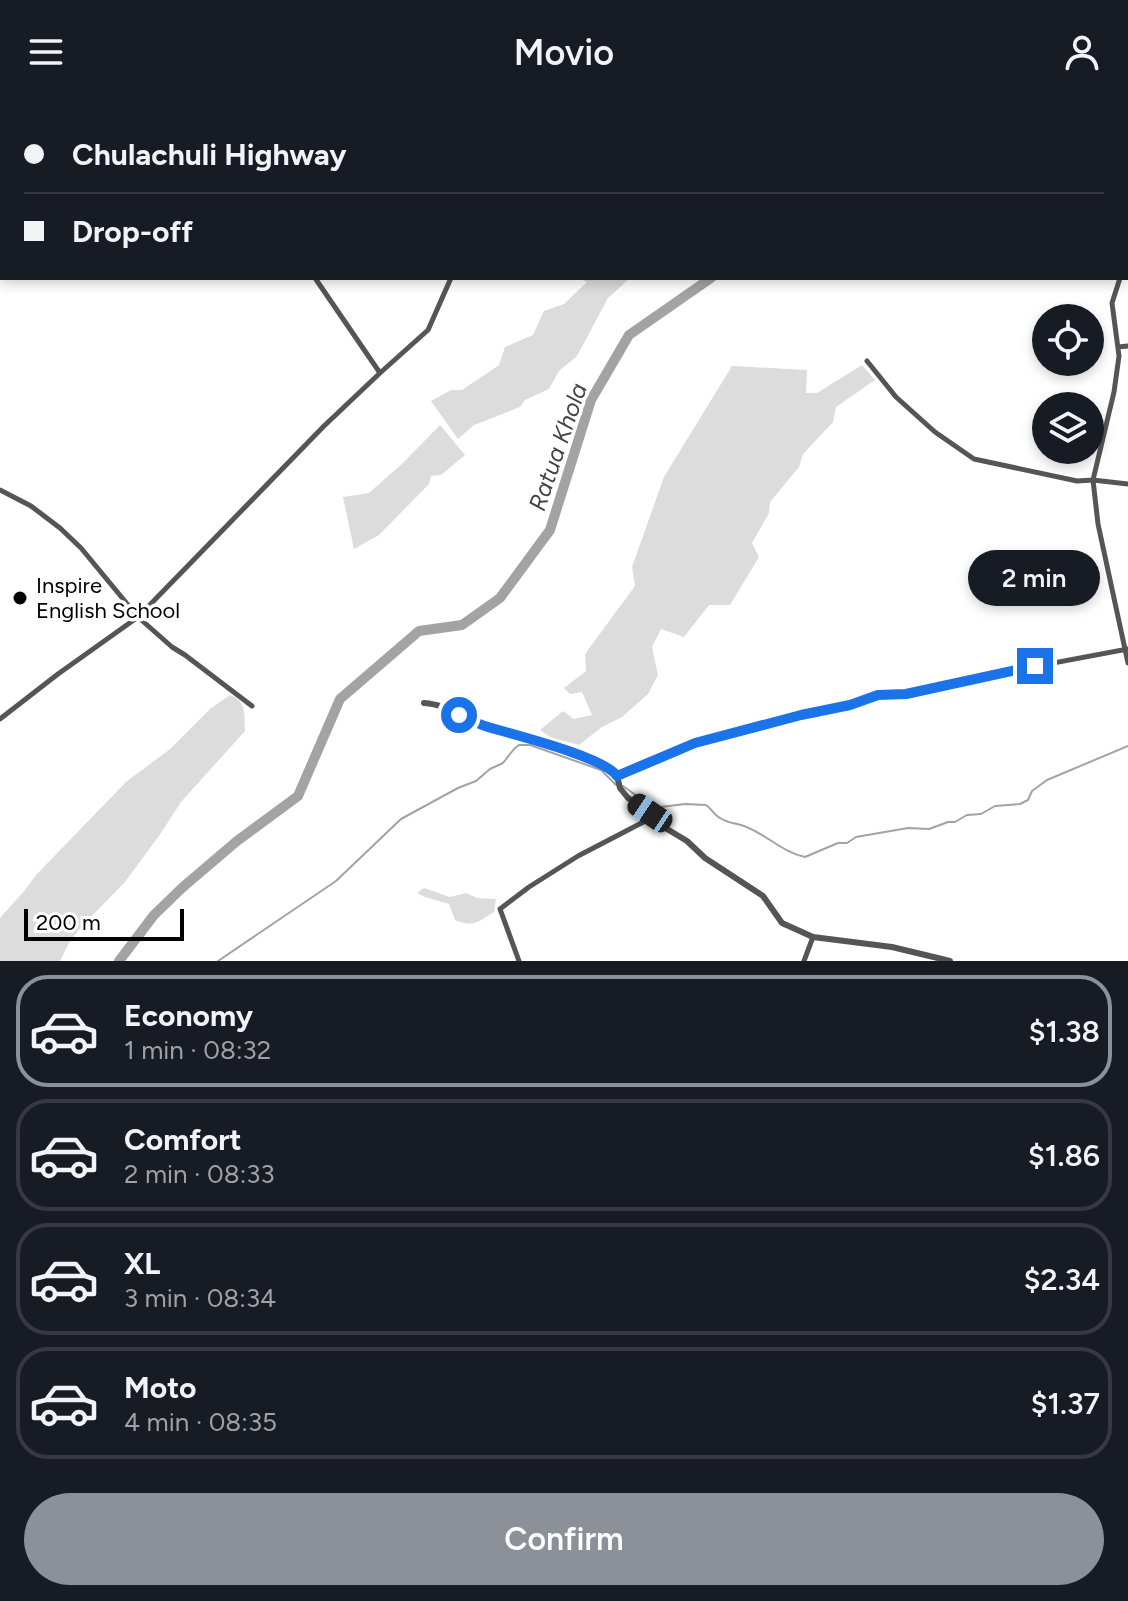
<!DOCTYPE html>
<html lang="en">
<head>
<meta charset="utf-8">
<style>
	body { margin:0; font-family:Figtree,sans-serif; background:#242831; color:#f1f3f6; height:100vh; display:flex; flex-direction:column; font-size:30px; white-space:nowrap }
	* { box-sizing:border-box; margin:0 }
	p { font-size:26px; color:#9ea1a6 }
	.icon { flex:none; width:44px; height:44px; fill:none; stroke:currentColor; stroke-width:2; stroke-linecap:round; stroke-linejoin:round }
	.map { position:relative; height:857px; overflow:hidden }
	.drawer { display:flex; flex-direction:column; background:#171b24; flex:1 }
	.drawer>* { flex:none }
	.banner { position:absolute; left:0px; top:0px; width:1128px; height:176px; box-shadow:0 4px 12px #0003; display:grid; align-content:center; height:176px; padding:0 24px; background:#171b24 }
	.tools { position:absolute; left:1032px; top:200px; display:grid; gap:16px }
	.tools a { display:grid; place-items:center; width:72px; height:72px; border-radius:50%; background:#171b24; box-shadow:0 4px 12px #0003; font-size:40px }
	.scale { position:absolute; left:24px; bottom:20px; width:160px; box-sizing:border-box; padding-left:8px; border:4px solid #000; border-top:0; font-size:22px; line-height:28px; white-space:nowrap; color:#000; -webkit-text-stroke:6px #fff; paint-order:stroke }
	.end { position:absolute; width:36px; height:36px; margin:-18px; border:10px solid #1a73e8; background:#fff; box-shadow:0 0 0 4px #fff }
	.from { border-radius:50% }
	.bubble { position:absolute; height:56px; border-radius:28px; background:#171b24; box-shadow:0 4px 12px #0003; font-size:26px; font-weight:600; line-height:56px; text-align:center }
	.car { position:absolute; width:24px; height:48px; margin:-24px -12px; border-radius:10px; box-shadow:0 0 6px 2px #0007; background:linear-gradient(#222 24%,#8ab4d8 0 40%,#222 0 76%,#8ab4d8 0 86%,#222 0) }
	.banner b { display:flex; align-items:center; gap:28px; height:76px; font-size:30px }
	.banner b+b { border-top:2px solid #363941 }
	.banner i { width:20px; height:20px; background:#f1f3f6 }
	ul { padding:14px 0 0; list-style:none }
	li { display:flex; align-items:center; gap:24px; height:112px; margin:0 16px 12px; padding:0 8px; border:4px solid #363941; border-radius:32px }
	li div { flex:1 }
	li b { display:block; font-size:30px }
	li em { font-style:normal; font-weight:600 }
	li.active { border-color:#8c9099 }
	li>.icon { width:72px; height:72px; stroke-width:1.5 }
	.cta { display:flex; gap:16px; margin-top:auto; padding:16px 24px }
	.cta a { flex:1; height:92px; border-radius:48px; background:#8c9099; color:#fff; font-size:32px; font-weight:600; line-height:92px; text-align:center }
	header { display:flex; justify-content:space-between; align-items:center; height:104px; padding:0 24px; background:#171b24; font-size:36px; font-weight:600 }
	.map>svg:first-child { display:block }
</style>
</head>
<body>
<header><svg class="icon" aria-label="menu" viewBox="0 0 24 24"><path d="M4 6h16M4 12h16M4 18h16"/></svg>Movio<svg class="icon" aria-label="person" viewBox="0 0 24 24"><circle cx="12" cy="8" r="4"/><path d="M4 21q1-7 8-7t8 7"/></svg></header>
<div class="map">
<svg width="1128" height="857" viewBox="0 0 1128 857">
	<rect width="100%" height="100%" fill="#fff"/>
	<path fill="#dcdcdc" d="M580 174H630L608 194 577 252 559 267 549 285 525 296 520 303 474 321 458 335 431 297 451 286H462L499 261 505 243 533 231 544 207 564 200 587 178Z
		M862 261 875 276 836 303 833 318 803 350 799 363 770 398 769 409 752 439 759 453 730 501H709L684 533 661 525 652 543 658 571 648 590 622 613 602 623 579 641 550 633 540 626 563 607 574 615 592 611 582 588 570 590 564 584 586 567 585 550 635 482 632 463 664 373 732 262 807 266 806 289H817Z
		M440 321 465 351 441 371 431 372 429 380 379 431 354 445 343 393 369 389 404 358Z
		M230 591C247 597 244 611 245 627L181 698 161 729 125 778 81 823 69 839 60 857H0V814L25 786 36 771 127 677 169 646 210 605Z
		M424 784 450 793 466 789 477 794 496 795 494 808C477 818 474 824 455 816L449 800 425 793 417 789Z"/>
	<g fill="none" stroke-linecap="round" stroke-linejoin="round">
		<path stroke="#a3a3a3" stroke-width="2" d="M623 682 651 702 661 703 685 700 706 701C712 705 714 711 720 714 727 719 736 719 744 722 766 730 782 748 805 753L838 739H847L856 733 908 724 929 725 948 718H955L967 711 981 710 995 702 1020 700 1028 696 1032 687 1047 676 1128 642
			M218 857 336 777 401 715 458 684 476 677 490 665 503 659 514 645 519 641H530L601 666 616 681"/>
		<path stroke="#a3a3a3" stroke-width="10" d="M1126 25 1128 24
			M1126 34 1128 35
			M119 857 154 811 183 783 237 737 298 692 340 595 419 527 462 521 500 494 550 426 591 296 629 231 711 174"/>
		<path stroke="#555" stroke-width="5" d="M203 0 204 2
			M784 0 787 2
			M526 2 527 0
			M804 2 807 0
			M1126 150 1128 142
			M315 174 380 269
			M1120 174 1112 199 1119 252 1114 288 1093 376 1098 420 1128 559
			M1118 243 1128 242
			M867 257 896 293 935 328 974 355 1077 377 1093 376 1128 380
			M0 386 31 402 60 424 81 444 138 513 172 543 185 551 252 602
			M0 615 58 570 138 513 324 322 380 269 428 226 451 174
			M617 672 695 639 801 611 850 601 878 591 906 590 1005 568 1128 545
			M519 857 500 805 529 783 578 752 653 713
			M804 857 813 833"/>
		<path stroke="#555" stroke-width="6" d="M33 2 37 0
			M0 25 2 24
			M424 599C447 600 466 616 488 623 528 635 568 646 607 662L614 667 617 672 620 684 628 694 650 709 662 722 687 737 705 754 763 792 782 819 813 833 892 843 950 857"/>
	</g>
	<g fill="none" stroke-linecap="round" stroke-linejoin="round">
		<path stroke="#1a73e8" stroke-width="10" d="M459 611C469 615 478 620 488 623 515 631 604 653 617 672L695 639 801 611 850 601 878 591 906 590 1035 562"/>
	</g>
	<circle fill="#000" stroke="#fff" stroke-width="3" cx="20" cy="494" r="8"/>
	<g text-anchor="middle" stroke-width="7" stroke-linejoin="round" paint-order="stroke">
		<g font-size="22" fill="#000" stroke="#fff" text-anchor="start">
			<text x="36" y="489">Inspire<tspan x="36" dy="25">English School</tspan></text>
		</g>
		<g font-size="24" font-style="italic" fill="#444" stroke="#fff">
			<text transform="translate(558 343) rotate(-71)" y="8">Ratua Khola</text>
		</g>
	</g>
</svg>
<div class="tools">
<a><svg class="icon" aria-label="locate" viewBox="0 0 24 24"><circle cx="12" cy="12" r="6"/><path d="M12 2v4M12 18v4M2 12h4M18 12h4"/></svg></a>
<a><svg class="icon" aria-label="layers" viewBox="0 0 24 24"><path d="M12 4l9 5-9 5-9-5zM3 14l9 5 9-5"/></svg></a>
</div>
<div class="scale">200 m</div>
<i class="end from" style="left:459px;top:611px"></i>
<i class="end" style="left:1035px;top:562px"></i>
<div class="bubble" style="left:968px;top:446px;width:132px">2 min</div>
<i class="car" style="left:650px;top:709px;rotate:304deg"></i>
<div class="banner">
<b><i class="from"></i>Chulachuli Highway</b>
<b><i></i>Drop-off</b>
</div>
</div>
<section class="drawer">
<ul>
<li class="active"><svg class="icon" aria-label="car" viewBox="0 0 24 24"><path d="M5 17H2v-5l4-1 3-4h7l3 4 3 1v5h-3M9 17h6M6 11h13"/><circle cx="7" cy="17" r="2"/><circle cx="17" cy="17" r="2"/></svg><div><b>Economy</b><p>1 min · 08:32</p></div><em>$1.38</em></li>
<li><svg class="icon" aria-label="car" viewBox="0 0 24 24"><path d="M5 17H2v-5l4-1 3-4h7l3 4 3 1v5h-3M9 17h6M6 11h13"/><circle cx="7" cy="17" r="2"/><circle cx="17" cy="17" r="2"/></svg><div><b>Comfort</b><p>2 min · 08:33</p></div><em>$1.86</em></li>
<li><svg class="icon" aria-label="car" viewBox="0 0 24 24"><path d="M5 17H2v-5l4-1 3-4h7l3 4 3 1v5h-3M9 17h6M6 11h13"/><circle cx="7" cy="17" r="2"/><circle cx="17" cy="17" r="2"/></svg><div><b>XL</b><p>3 min · 08:34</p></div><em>$2.34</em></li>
<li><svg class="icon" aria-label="car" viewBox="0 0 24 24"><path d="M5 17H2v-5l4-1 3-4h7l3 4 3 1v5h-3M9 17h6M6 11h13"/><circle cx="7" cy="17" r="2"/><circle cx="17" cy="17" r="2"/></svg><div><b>Moto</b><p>4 min · 08:35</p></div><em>$1.37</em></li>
</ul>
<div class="cta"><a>Confirm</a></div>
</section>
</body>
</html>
